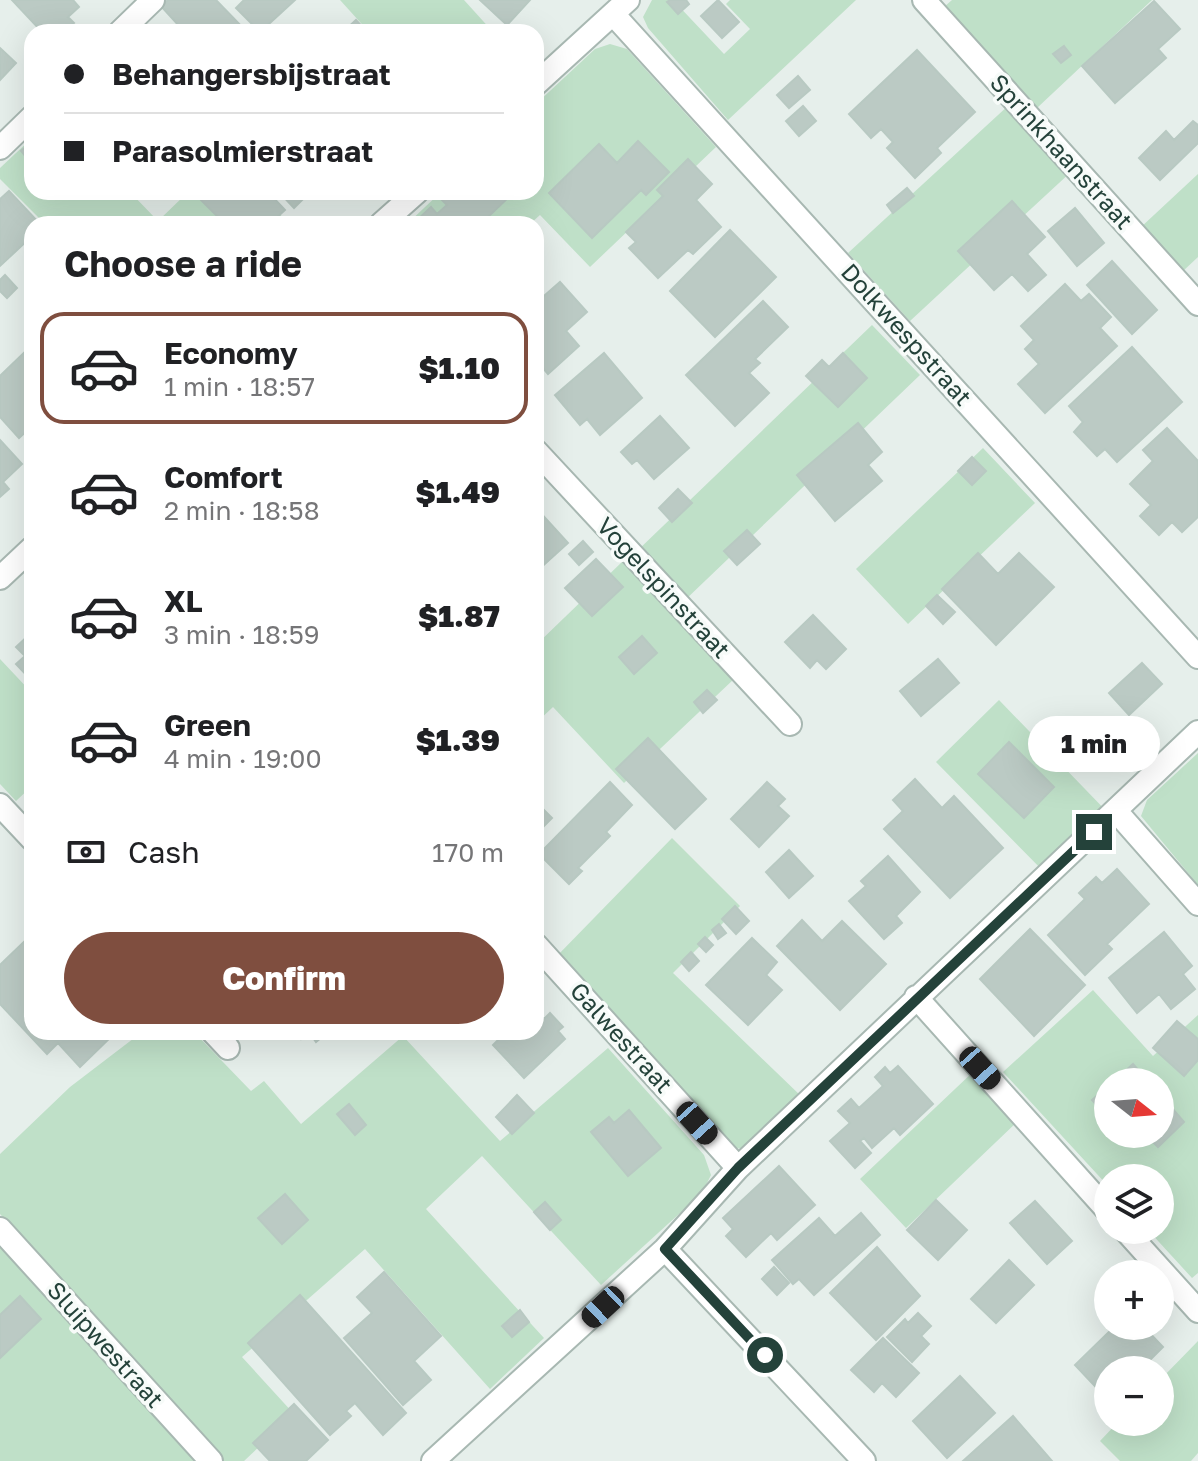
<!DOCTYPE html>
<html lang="en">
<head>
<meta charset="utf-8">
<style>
	body { margin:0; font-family:"Golos Text",sans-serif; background:#f6f6f6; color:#202124; height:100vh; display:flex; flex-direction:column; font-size:30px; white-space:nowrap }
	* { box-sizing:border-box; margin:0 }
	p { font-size:26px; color:#757577 }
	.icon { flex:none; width:44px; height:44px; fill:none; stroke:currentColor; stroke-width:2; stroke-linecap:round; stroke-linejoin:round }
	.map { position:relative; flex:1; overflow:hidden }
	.sheet { position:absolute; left:24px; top:216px; width:520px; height:824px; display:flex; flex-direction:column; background:#fff; border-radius:24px; box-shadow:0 8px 32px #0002 }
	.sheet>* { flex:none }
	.top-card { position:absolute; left:24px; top:24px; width:520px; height:176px; border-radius:24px; box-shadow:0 8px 32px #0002; display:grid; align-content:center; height:176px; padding:0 40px; background:#fff }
	.needle { width:52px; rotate:107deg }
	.fabs { position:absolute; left:1094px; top:1068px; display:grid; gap:16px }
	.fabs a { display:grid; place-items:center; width:80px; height:80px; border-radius:50%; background:#fff; box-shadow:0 8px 32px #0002; font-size:40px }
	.end { position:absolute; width:36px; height:36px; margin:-18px; border:10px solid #24423a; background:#fff; box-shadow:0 0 0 4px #fff }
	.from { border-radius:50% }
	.bubble { position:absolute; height:56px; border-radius:28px; background:#fff; box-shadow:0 8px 32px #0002; font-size:26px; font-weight:800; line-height:56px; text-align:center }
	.car { position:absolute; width:24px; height:48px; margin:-24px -12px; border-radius:10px; box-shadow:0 0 6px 2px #0007; background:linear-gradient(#222 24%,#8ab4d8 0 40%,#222 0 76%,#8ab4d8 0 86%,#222 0) }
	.top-card b { display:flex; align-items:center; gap:28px; height:76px; font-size:30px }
	.top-card b+b { border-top:2px solid #e0e0e0 }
	.top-card i { width:20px; height:20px; background:#202124 }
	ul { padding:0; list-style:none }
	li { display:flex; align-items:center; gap:24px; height:112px; margin:0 16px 12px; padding:0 24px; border:4px solid transparent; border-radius:24px }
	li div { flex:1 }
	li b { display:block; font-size:30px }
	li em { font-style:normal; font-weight:800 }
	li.selected { border-color:#7f4e3f }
	li>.icon { width:72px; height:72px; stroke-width:1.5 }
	h2 { padding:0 40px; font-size:36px; line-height:96px }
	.pay { display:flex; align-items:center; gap:20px; height:88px; padding:0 40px; font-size:30px }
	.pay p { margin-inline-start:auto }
	.button { display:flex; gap:16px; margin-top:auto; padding:16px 40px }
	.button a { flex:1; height:92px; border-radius:48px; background:#7f4e3f; color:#fff; font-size:32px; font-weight:800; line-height:92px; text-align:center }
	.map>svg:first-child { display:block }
</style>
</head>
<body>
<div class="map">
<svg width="1198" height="1461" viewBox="0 0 1198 1461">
	<rect width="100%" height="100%" fill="#e6efeb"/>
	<path fill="#bfe0c8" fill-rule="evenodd" d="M340 0H464L493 32H369Z
		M652 0H673L724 54 750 29 726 4 730 0H856L728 120 648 28 643 17Z
		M952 0H1152L1037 108 944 7Z
		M610 44 627 49 716 147 590 267 540 215 530 224H407L441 192H536V104L595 49Z
		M1010 104 1072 171 910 321 848 253Z
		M32 138V192H130L158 221 188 192H259L289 224H45L0 179V168Z
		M1198 174V257L1181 273 1140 228Z
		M872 325 920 375 683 602 636 552Z
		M983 448 1035 503 908 624 856 569Z
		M623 561 734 679 624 783 553 707 536 723V645Z
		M0 659 32 693V786L16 801 0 784Z
		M999 700 1113 818 1051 879 936 762Z
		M1198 753V885L1141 816 1147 800Z
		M672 838 740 906 673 973 802 1097 750 1149 731 1148 555 958Z
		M1093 990 1153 1056 1198 1015V1273L1192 1278 1148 1230H1160V1178H1108V1186L1003 1072ZM1108 1082H1160V1134H1108Z
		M142 1032H194L251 1091 264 1081 301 1124 403 1036 500 1141 608 1048 704 1155 711 1175 702 1193 601 1285 482 1156 426 1209 544 1338 490 1389 365 1249 242 1357 294 1414 244 1461H220L0 1214V1154L70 1087Z
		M974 1071 1019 1120 906 1228 860 1179Z
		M0 1246 199 1461H0Z
		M1198 1341V1453L1191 1461H1120L1100 1441 1118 1422H1160V1380Z"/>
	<path fill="#bbcac4" stroke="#b8c9c2" stroke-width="2" d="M12 0H73L79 7 68 17 74 23 64 32H42Z
		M168 0H216L247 32H177L181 28 161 6Z
		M244 0H295L260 32 236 8Z
		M480 0H530L507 25Z
		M670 0H686L689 4 678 14 667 2Z
		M718 0 739 22 722 38 701 16Z
		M1154 1 1180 29 1158 49 1166 58 1115 103 1082 66Z
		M356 20 367 32H343Z
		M1064 46 1071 55 1061 63 1053 54Z
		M0 48 16 63 0 80Z
		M917 50 975 112 937 148 941 153 915 178 887 148 893 142 881 129 871 138 849 114Z
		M798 76 810 90 789 108 777 95Z
		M803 106 816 121 799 136 786 121Z
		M1193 121 1198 125V143L1160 180 1139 158 1166 131 1174 140Z
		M638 141 669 172 646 195 641 190 592 238 549 193 599 144 617 163Z
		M32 142V164L21 151Z
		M688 159 712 184 696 200 721 227 693 254 688 250 658 278 629 248 636 242 626 232 663 196 657 190Z
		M907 188 914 196 893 213 887 205Z
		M9 191 40 224H32V236L0 266V199Z
		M207 192H268L285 210 274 220 278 224H225L200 199Z
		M279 192H310L294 208Z
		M449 192H509L511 195 489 216 495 224H413L431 207 437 214 447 205 441 199Z
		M1012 201 1045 237 1027 254 1046 275 1028 291 1012 274 994 290 958 251Z
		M1075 208 1104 243 1077 266 1048 231Z
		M730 230 776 277 715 337 670 291Z
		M1112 261 1157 310 1132 334 1087 285Z
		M5 275 17 288 7 298 0 291V280Z
		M560 282 587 312 566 331 579 346 548 374 536 360V303Z
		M1065 284 1081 301 1089 294 1111 317 1100 328 1117 346 1045 413 1018 384 1039 364 1025 349 1034 340 1021 326Z
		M763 301 788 327 755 359 760 363 749 373 769 393 735 426 686 375Z
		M1132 347 1182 402 1117 462 1105 449 1097 456 1074 432 1083 422 1069 406Z
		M28 349 32 353V426L19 438 0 417V376Z
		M604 353 642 398 600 435 587 419 580 425 555 395Z
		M843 353 867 378 838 407 806 376 822 360 829 367Z
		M660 416 689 448 654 479 637 460 632 464 621 452Z
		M858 423 882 452 868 465 882 481 835 521 797 475Z
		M1167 428 1198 461V517L1182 532 1172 522 1159 535 1140 516 1151 505 1130 484 1153 461 1143 450Z
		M0 440 22 464 3 482 9 489 0 497Z
		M972 457 986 471 972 485 958 471Z
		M678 489 692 503 672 522 659 508Z
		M537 509 568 543 537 571 536 510Z
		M747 530 760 544 737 565 724 551Z
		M583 541 593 552 579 565 569 554Z
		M978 553 998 574 1019 553 1054 587 996 645 942 589Z
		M596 559 623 587 592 616 565 588Z
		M937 595 955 612 943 624 926 606Z
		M813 615 846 649 826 669 817 660 810 668 785 642Z
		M32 632V681L16 664 25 656 16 647Z
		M642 636 657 653 634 674 619 657Z
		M938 659 959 683 921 716 900 691Z
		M1142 663 1162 684 1129 715 1109 693Z
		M707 690 717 700 703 713 694 702Z
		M648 738 706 799 675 829 616 769Z
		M1009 742 1054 787 1024 818 978 774Z
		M915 779 942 808 954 796 1003 848 950 898 884 829 903 811 893 800Z
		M610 782 632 805 606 832 610 836 578 868 582 871 569 884 539 854Z
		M767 782 785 799 778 806 789 816 759 847 731 819Z
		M536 802 552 818 536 834Z
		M789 850 813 876 789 898 766 872Z
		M888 856 920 892 896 916 902 923 884 939 849 901 866 886 861 881Z
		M1117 869 1149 904 1107 944 1112 949 1085 975 1048 935 1085 899 1079 893 1096 877 1102 883Z
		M735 906 749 921 736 934 722 919Z
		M802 920 822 941 842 921 886 964 840 1010 777 946Z
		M719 924 726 933 718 939 712 930Z
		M1030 929 1085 985 1034 1036 980 979Z
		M1164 932 1192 966 1183 974 1195 989 1171 1009 1159 994 1137 1013 1109 978Z
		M32 934V1032H116L80 1067 58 1043 47 1054 0 1004V965Z
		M705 937 713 945 706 952 698 944Z
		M752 938 777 962 766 975 782 990 748 1025 706 985Z
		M691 952 699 961 689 971 681 962Z
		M536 1010 544 1019 550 1013 563 1027 558 1031 565 1039 524 1078 493 1045 506 1032H536Z
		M1177 1021 1198 1039V1060L1184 1076 1153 1048Z
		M295 1032H328L316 1042 309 1032 301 1039Z
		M1133 1064 1149 1082H1113Z
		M898 1066 933 1104 900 1135 894 1128 872 1148 864 1138 860 1141 871 1153 855 1168 830 1141 850 1123 838 1111 851 1099 859 1108 883 1086 875 1077 885 1067 890 1073Z
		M1108 1086V1117L1092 1100Z
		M517 1095 534 1113 512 1134 496 1117Z
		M1165 1100 1184 1122 1158 1147 1148 1137 1142 1142 1135 1134H1160V1103Z
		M349 1104 366 1125 355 1135 337 1114Z
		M629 1110 661 1148 628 1176 591 1132 609 1117 614 1123Z
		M779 1166 815 1205 777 1240 771 1233 746 1257 726 1236 733 1229 723 1218Z
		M285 1194 308 1220 282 1244 258 1218Z
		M936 1200 967 1230 938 1260 907 1230Z
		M1035 1201 1072 1241 1047 1264 1010 1223Z
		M545 1202 561 1220 550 1230 534 1212Z
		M861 1213 880 1235 814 1295 799 1279 793 1284 772 1260 819 1218 835 1236Z
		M877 1247 920 1296 876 1340 830 1293Z
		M1009 1260 1034 1285 996 1323 971 1299Z
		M774 1267 789 1283 777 1295 762 1279Z
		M384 1272 441 1336 414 1361 431 1380 403 1405 344 1338 372 1313 357 1297Z
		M300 1295 406 1413 383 1435 355 1403 346 1411 351 1416 330 1435 248 1343Z
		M20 1296 41 1319 0 1358V1315Z
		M520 1310 529 1322 512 1337 502 1326Z
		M918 1313 931 1326 921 1336 929 1344 912 1362 887 1337 905 1319 908 1323Z
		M1115 1326H1143L1163 1347 1140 1370H1108V1400L1075 1365Z
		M883 1338 919 1373 896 1397 882 1383 874 1392 851 1370Z
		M960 1376 995 1413 947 1458 913 1421Z
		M294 1404 328 1440 306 1461H270L253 1443Z
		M1013 1416 1052 1461H963Z"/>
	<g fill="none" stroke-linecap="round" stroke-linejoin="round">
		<g stroke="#a8b8b2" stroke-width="26">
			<path id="minor" d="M924 0 1198 304
				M613 14 1198 657
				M120 32 153 0
				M536 84 628 0
				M0 148 32 117
				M381 224 417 192
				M536 451 790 724
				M0 578 32 548
				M0 805 32 839
				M1116 811 1198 904
				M536 945 738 1168
				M916 997 1108 1211
				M213 1032 228 1048
				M0 1229 211 1461
				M1125 1230 1198 1311
				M665 1249 864 1461
				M433 1461 665 1249 738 1168 1198 732"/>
		</g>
		<use href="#minor" stroke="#fff" stroke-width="22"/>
	</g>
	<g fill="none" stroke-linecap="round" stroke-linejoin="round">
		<path stroke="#24423a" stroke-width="10" d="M765 1355 665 1249 738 1168 1094 832"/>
	</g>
	<g text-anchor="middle" stroke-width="7" stroke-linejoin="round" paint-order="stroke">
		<g font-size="24" fill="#24423a" stroke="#f7fbf9">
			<text transform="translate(1061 152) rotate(48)" y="8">Sprinkhaanstraat</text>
			<text transform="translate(906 335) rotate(48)" y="8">Dolkwespstraat</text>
			<text transform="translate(663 588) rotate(47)" y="8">Vogelspinstraat</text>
			<text transform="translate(621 1038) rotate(48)" y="8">Galwestraat</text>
			<text transform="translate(105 1345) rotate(48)" y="8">Sluipwestraat</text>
		</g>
	</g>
</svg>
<div class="fabs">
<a><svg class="needle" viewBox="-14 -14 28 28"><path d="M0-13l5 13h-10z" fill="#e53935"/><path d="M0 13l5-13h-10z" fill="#757577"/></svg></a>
<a><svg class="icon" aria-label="layers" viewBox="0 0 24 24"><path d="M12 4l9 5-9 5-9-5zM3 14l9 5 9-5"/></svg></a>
<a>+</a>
<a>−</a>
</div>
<i class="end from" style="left:765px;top:1355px"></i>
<i class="end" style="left:1094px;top:832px"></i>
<div class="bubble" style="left:1028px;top:716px;width:132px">1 min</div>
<i class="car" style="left:980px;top:1068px;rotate:138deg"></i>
<i class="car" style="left:697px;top:1123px;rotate:138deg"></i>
<i class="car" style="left:603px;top:1307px;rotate:227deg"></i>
<div class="top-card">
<b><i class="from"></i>Behangersbijstraat</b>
<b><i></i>Parasolmierstraat</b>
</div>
<section class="sheet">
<h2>Choose a ride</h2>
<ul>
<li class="selected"><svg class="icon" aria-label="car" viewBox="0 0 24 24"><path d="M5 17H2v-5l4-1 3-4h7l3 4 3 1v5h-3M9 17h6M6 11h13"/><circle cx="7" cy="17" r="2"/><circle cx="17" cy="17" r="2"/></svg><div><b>Economy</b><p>1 min · 18:57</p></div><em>$1.10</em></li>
<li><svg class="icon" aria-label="car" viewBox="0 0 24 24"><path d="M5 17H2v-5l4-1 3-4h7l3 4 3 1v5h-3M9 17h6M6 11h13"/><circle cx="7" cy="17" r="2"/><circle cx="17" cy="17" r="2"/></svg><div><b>Comfort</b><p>2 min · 18:58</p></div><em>$1.49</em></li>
<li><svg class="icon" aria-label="car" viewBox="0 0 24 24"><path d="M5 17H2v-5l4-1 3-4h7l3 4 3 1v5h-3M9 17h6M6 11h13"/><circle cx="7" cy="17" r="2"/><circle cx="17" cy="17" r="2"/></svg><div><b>XL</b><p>3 min · 18:59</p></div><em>$1.87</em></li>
<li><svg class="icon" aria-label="car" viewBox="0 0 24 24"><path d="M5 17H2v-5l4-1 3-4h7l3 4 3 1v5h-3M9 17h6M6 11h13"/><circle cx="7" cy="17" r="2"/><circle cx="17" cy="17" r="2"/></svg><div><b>Green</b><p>4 min · 19:00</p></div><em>$1.39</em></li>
</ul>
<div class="pay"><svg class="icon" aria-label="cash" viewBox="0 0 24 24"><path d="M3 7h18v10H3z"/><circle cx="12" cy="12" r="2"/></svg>Cash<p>170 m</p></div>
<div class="button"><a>Confirm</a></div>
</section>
</div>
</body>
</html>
